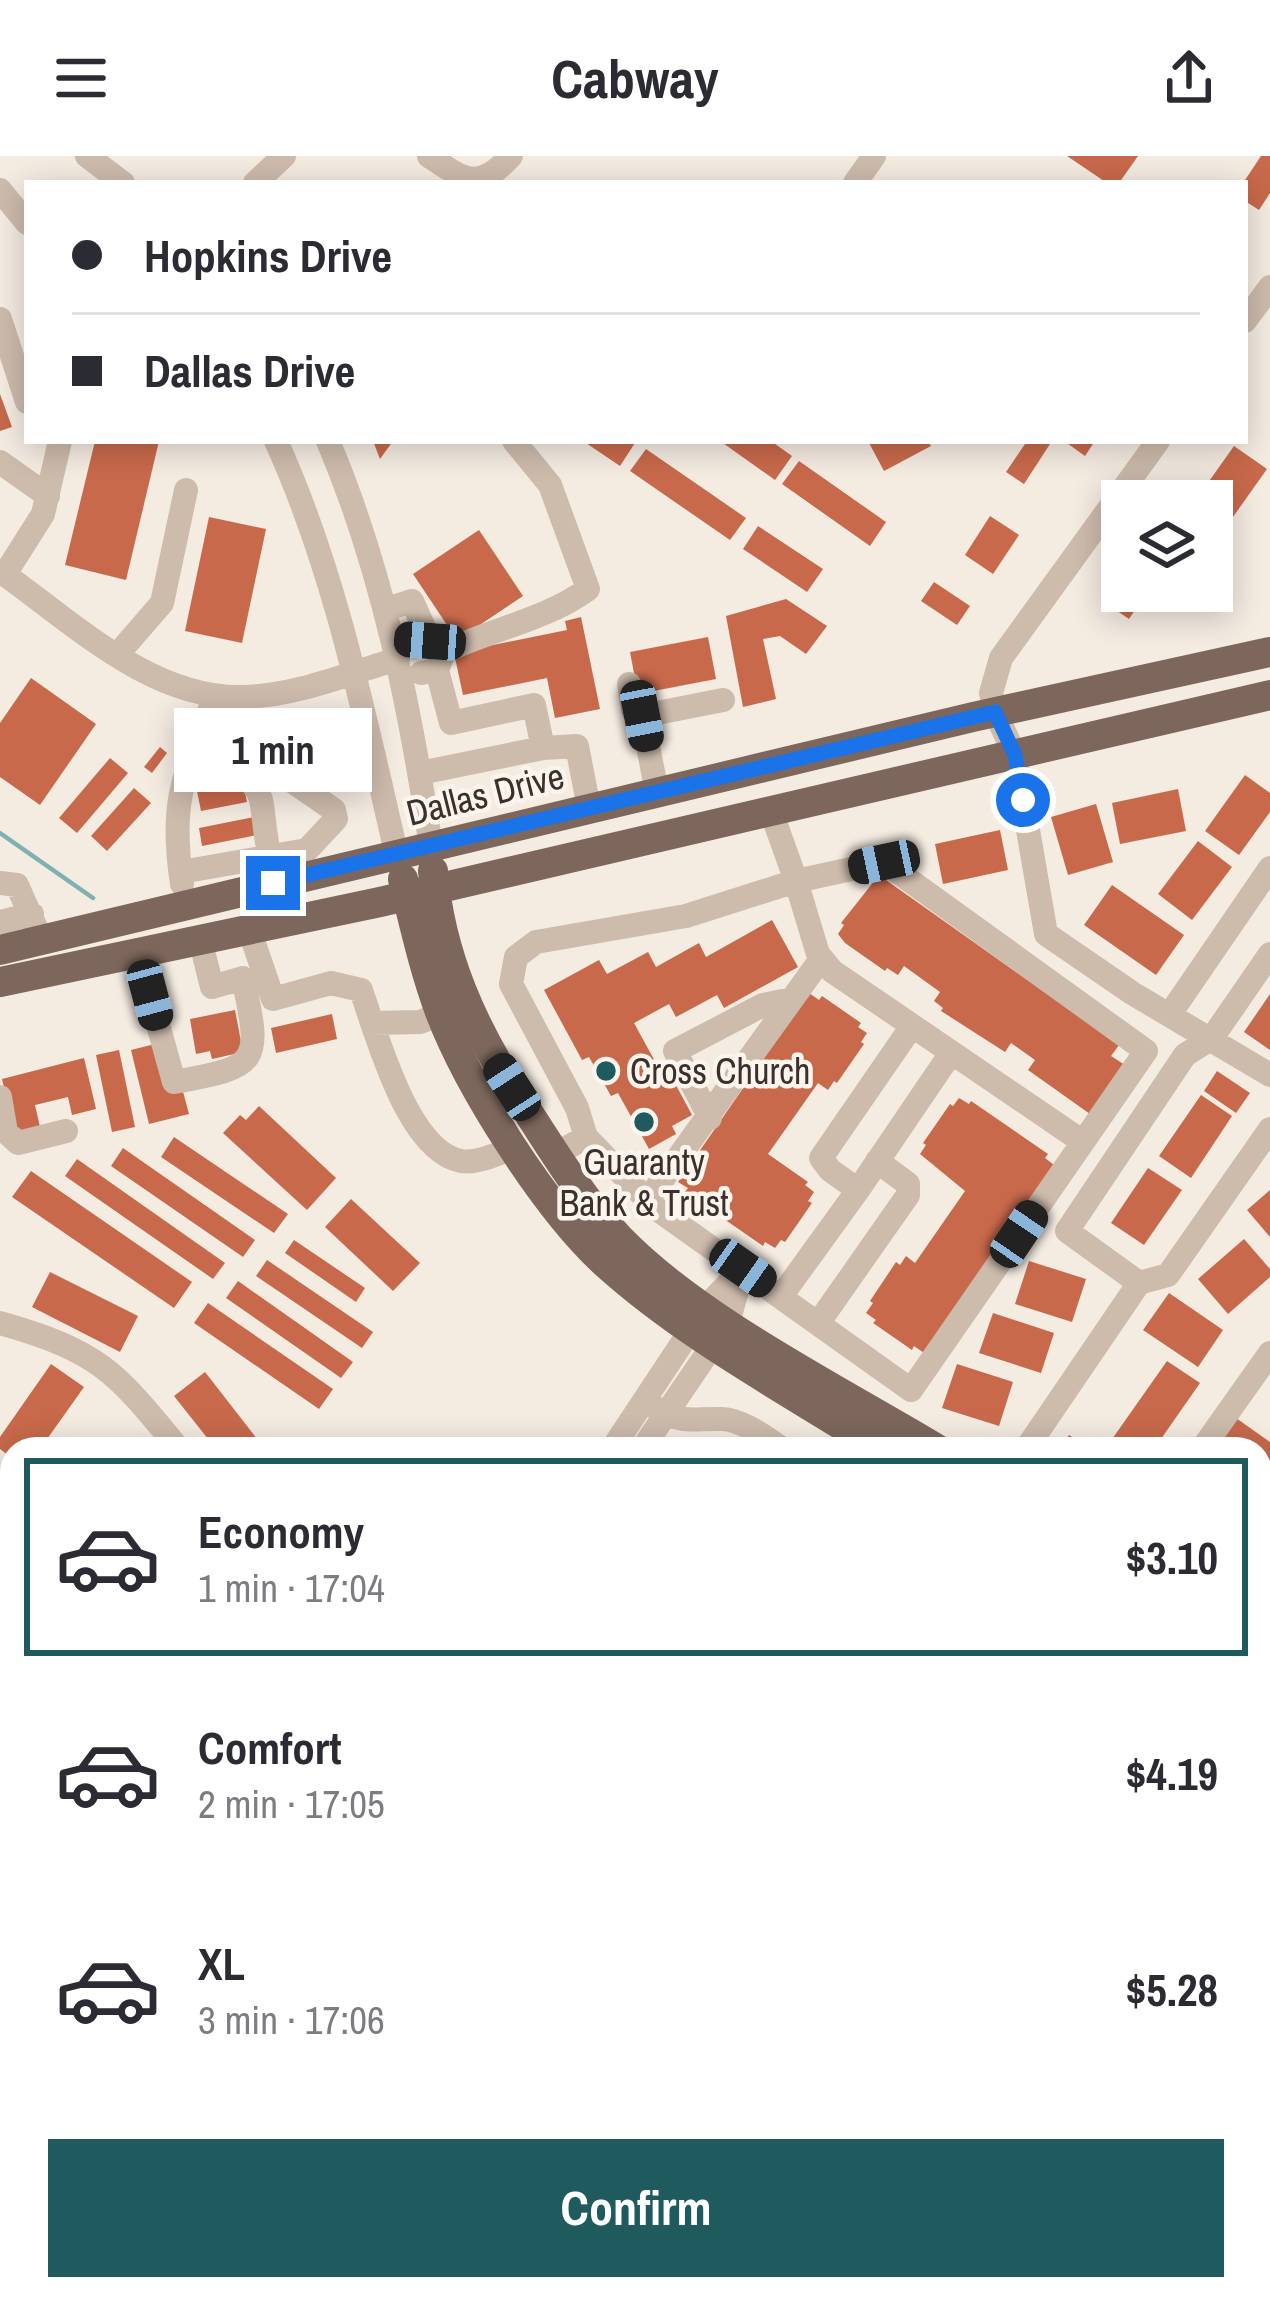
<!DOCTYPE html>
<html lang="en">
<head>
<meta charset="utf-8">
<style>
	body { margin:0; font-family:"Archivo Narrow",sans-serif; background:#f2f2f3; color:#2b2b33; height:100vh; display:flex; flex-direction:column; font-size:45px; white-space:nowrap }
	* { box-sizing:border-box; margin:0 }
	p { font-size:39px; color:#7c7c81 }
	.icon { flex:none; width:66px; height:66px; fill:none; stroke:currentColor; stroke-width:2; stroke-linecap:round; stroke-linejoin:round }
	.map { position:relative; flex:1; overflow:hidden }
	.sheet { position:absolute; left:0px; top:1281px; width:1272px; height:864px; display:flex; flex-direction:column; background:#fff; border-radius:36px 36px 0 0; box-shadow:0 6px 30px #0003 }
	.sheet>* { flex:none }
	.banner { position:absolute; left:24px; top:24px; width:1224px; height:264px; border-radius:0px; box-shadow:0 6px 30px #0003; display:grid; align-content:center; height:264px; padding:0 48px; background:#fff }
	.fabs { position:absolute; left:1101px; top:324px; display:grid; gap:24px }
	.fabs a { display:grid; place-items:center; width:132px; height:132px; border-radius:0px; background:#fff; box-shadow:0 6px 30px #0003; font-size:60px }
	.end { position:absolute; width:54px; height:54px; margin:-27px; border:15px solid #1a73e8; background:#fff; box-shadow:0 0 0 6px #fff }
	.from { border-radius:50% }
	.bubble { position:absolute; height:84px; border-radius:0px; background:#fff; box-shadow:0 6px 30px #0003; font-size:39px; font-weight:700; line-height:84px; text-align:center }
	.car { position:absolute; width:36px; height:72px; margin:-36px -18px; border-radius:15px; box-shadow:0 0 9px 3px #0007; background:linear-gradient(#222 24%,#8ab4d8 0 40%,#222 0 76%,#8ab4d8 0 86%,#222 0) }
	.banner b { display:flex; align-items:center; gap:42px; height:114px; font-size:45px }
	.banner b+b { border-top:3px solid #e1e1e2 }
	.banner i { width:30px; height:30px; background:#2b2b33 }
	ul { padding:21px 0 0; list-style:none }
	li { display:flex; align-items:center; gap:36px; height:198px; margin:0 24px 18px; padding:0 24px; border:6px solid transparent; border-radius:0px }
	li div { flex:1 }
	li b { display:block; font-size:45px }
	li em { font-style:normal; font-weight:700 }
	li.selected { border-color:#1f5a5e }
	li>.icon { width:108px; height:108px; stroke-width:1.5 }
	.cta { display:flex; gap:24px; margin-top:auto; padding:24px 48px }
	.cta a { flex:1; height:138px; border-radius:0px; background:#1f5a5e; color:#fff; font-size:48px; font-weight:700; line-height:138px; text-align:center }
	header { display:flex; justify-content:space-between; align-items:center; height:156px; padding:0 48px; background:#fff; font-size:54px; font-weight:700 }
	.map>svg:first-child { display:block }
</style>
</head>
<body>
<header><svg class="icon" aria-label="menu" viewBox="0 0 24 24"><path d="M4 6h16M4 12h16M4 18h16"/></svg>Cabway<svg class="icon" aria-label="share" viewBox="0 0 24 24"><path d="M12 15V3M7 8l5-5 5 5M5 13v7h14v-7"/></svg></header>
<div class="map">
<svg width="1270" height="2145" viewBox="0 0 1270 2145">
	<rect width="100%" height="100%" fill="#f4ebe1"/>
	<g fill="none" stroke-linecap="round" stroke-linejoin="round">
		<path stroke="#7fb0b2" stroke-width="4.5" d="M0 677 93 742"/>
	</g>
	<path fill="#c8694b" d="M1067 0H1138L1119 27H1107Z
		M1261 0H1270V37L1259 54 1245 45 1243 27Z
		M0 238 12 271 0 275Z
		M95 285H159L126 424 65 409Z
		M373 285H393L380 303Z
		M583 285H633L635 287 620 310Z
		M720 285H771L792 300 775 324Z
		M868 285H928L931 290 884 315Z
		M1027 285 1050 288 1024 328 1006 316Z
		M1064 285H1095L1085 300Z
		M1234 290 1267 313 1228 368 1212 356V345H1195Z
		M646 293 746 362 730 384 630 315Z
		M799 305 886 366 870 390 782 328Z
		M990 360 1019 379 993 418 965 399Z
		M209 361 266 373 242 487 185 475Z
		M758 370 823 413 807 436 743 393Z
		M479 374 523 440 457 484 413 418Z
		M1122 420V435H1152L1159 440 1149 454 1139 448 1129 463 1104 446Z
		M934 426 970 450 957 469 921 445Z
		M786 443 827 470 806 498 780 480 763 483 776 543 743 551 726 460Z
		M581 461 600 553 555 562 547 522 463 539 454 497 567 474 565 465Z
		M708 481 716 523 638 538 630 496Z
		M31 522 96 568 40 649 0 621V567Z
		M160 591 167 597 152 617 144 611Z
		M110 602 128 617 77 677 59 662Z
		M222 615 224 629 243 626 247 646 201 655 194 620Z
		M1245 619 1270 637V656L1239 699 1205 675Z
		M134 632 151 647 107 695 91 680Z
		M1178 633 1186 675 1120 688 1112 647Z
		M1096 648 1113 706 1068 719 1051 661Z
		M254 661 257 679 202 690 199 672Z
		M1000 674 1008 714 943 728 935 688Z
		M1198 685 1232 711 1192 764 1158 738Z
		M879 719 1119 889 1111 900 1125 909 1090 958 1028 914 1035 904 1011 887 1005 896 941 855 943 852 934 845 940 836 904 810 898 819 887 812 885 815 845 787 838 778 844 769 841 767Z
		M1112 729 1184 779 1156 819 1084 769Z
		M772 764 798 811 724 852 717 839 676 861 669 848 634 867 657 909 663 905 692 959 672 970 676 978 649 993 618 937 611 940 589 901 582 904 544 834 599 804 607 818 648 796 656 811 699 787 706 801Z
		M809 837 819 844 822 840 861 867 858 871 867 877 861 886 864 888 837 927 834 925 828 934 818 927 768 998 808 1026 805 1029 814 1036 808 1045 812 1047 785 1086 781 1084 775 1092 765 1086 763 1090 685 1036 688 1032 678 1026Z
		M1270 838V894L1244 876Z
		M235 854 243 896 212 903 210 895 196 898 190 863Z
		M332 858 337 883 276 897 271 872Z
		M155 888 182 932 189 958 149 968 131 894Z
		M119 894 135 971 112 976 96 899Z
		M84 902 96 953 72 959 68 941 35 949 40 971 15 978 2 923Z
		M1217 915 1250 937 1236 957 1204 935Z
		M1201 939 1232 960 1191 1022 1159 1000Z
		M959 942 969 948 971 945 1048 998 1045 1002 1054 1009 924 1197 914 1190 912 1194 873 1167 876 1164 866 1157 873 1147 870 1145 896 1106 900 1109 906 1100 915 1107 965 1035 920 998 926 989 923 987 950 948 953 950Z
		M259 950 336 1022 307 1054 223 977 240 959 246 964Z
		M174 981 288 1058 274 1077 161 1001Z
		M123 992 255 1084 243 1101 111 1010Z
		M77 1003 225 1107 213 1123 65 1020Z
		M1148 1012 1182 1034 1144 1089 1111 1067Z
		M31 1015 192 1126 174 1152 12 1041Z
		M1270 1034V1081L1247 1054Z
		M351 1043 420 1107 393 1135 325 1071Z
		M1244 1083 1270 1113V1121L1228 1158 1198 1123Z
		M294 1084 365 1132 356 1146 285 1097Z
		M267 1104 373 1176 362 1192 256 1120Z
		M1029 1105 1086 1123 1072 1166 1015 1148Z
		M50 1116 138 1160 120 1196 32 1151Z
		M238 1125 353 1206 341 1222 226 1142Z
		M1169 1137 1223 1174 1198 1211 1143 1174Z
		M208 1147 333 1233 319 1253 194 1167Z
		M993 1157 1054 1177 1041 1217 979 1197Z
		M1167 1205 1200 1227 1154 1293H1119L1110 1286Z
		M51 1208 84 1231 40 1293H12V1302L0 1293V1281Z
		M957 1208 1013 1226 999 1270 942 1252Z
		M205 1216 265 1293H216L174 1240Z
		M1236 1262 1270 1286V1357L1260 1350V1293H1214Z
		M1069 1279 1090 1293H1060Z
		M12 1370V1411L0 1401V1385Z
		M0 1514 12 1522V1538L0 1553Z
		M0 1630 12 1639V1660L0 1671Z
		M129 2133H229L220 2145H167L162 2141 159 2145H121Z
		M419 2133H478L470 2145H411Z
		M529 2133H564L551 2145H541Z
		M592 2133H661L649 2145H580Z"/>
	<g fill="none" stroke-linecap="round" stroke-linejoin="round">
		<path stroke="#b9a596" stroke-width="3" stroke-dasharray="6 6" stroke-linecap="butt" d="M1260 1577 1270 1585"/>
		<path stroke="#cdbbac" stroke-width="24" d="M87 0 123 27
			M429 0C464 24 478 36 511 0
			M255 27 284 0
			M855 27 874 0
			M0 34 27 67
			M0 163 27 246
			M1245 165 1270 131
			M276 285C336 417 364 559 397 700
			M328 285C383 415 410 551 431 691
			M1158 285 1001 502 991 537 995 556 1015 599 1046 778 1132 837 1270 919
			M0 306 48 340
			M0 415C71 465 151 544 244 541 296 540 349 517 398 503
			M5 418 43 358 60 285
			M387 453 412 445 430 485
			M117 499 162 447 186 334
			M437 514 444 496C491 473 546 464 588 433L550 329 514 285
			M421 517 437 514 451 567 534 549 543 592 577 590 589 652
			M629 528 633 554 642 560
			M194 594C283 638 252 627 272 712
			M420 617 543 592
			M657 636 642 560 723 544
			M884 706 1146 895 1083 986 832 815 818 798 796 725Z
			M181 716 307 694 336 663 334 654 205 565
			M0 727 17 729 41 783
			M182 728C170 650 182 623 210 553
			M0 766 32 758
			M249 773 273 843 331 827 361 834 372 867 420 866 441 858
			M138 797 174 926C259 911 262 908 243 822L212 831 200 783
			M1170 858 1270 712
			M372 867C386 907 414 996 461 1005 478 1008 499 997 515 991
			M912 870 821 1002 830 1014 858 1034 951 897
			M0 941 6 976 18 987 66 975
			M710 962 675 895 763 849 792 843
			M586 981 577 952 511 828 516 801 536 786 686 760 796 725 771 655
			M556 998 586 981 654 1051 911 1234 1083 986
			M647 1045 821 803
			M1139 1127 1067 1075 1185 899 1212 882 1270 798
			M782 1139 858 1034
			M819 1166 908 1039V1028L877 1005
			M0 1167C99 1195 115 1215 179 1293
			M656 1252C684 1269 694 1262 722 1263 743 1264 766 1282 783 1293
			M612 1293 706 1151 743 1112
			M642 1293 728 1167 741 1120
			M1026 1293 1139 1127 1168 1119 1270 973
			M1202 1293 1270 1197
			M1260 1427 1270 1417
			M1260 1443 1270 1450
			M0 1446 12 1462
			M0 1594 12 1603
			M1260 1635 1270 1641
			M0 1720 12 1703
			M3 1936 12 1942
			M1260 2001 1270 2010
			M0 2044 12 2027
			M0 2063 12 2071
			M14 2133 32 2145
			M102 2133 107 2145
			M289 2133 312 2145
			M251 2145 263 2133
			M1226 2145 1248 2133"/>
		<path stroke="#7d675c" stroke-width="30" d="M433 715C440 799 473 872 519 942 550 990 580 1040 619 1082 697 1163 839 1234 937 1293
			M403 723C414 767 424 813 440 856 469 932 546 1053 606 1108 687 1181 789 1235 880 1293
			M0 794 973 561 1270 496
			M0 826 380 746 1270 539
			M1260 1501 1270 1509
			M1260 1543 1270 1552
			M1260 1685 1270 1670
			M1260 1983 1270 1975
			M780 2145 791 2133
			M1059 2145 1074 2133"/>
		<path stroke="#5c4a42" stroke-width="33" d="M1260 1820 1270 1811
			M1260 1879 1270 1870
			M888 2145 901 2133
			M955 2145 969 2133
			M1023 2145 1041 2133"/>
	</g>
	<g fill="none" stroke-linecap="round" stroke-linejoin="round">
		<path stroke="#1a73e8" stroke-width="15" d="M273 727 995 556 1015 599 1023 644"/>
	</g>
	<g fill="#1f5a5e" stroke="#fbf5ee" stroke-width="4.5">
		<circle cx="606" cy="915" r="12"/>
		<circle cx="644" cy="966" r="12"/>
	</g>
	<g text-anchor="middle" stroke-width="9" stroke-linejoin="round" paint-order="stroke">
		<g font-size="36" fill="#3b302b" stroke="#fbf5ee">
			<text transform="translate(485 638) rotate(-14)" y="13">Dallas Drive</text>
		</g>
		<g font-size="36" fill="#3b302b" stroke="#fbf5ee" text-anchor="start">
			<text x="630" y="928">Cross Church</text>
			<text x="644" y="1019" text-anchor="middle">Guaranty<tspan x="644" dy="41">Bank &amp; Trust</tspan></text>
		</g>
	</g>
</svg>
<div class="fabs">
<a><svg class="icon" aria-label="layers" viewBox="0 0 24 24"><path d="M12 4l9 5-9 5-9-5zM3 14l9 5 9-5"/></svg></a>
</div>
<i class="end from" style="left:1023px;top:644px"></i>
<i class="end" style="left:273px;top:727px"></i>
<div class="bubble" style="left:174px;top:552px;width:198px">1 min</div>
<i class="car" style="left:430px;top:485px;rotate:274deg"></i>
<i class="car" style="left:642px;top:560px;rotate:169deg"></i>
<i class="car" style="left:884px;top:706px;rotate:258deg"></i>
<i class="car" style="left:150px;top:839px;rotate:165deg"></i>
<i class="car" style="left:512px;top:931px;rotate:327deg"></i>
<i class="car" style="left:1019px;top:1078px;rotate:34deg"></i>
<i class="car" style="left:743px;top:1112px;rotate:125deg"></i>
<div class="banner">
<b><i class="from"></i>Hopkins Drive</b>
<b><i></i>Dallas Drive</b>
</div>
<section class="sheet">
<ul>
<li class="selected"><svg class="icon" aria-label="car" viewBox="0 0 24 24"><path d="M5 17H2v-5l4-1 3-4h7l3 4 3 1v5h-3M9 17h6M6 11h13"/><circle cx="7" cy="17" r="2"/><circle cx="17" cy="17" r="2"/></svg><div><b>Economy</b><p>1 min · 17:04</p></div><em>$3.10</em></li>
<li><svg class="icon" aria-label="car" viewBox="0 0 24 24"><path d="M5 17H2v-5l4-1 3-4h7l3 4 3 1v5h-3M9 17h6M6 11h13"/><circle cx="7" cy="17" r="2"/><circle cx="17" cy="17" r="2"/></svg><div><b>Comfort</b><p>2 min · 17:05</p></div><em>$4.19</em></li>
<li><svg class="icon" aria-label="car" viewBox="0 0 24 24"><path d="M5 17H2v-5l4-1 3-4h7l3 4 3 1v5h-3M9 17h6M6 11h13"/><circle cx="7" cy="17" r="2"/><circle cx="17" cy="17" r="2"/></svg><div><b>XL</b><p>3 min · 17:06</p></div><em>$5.28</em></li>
</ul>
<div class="cta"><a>Confirm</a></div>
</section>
</div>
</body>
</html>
